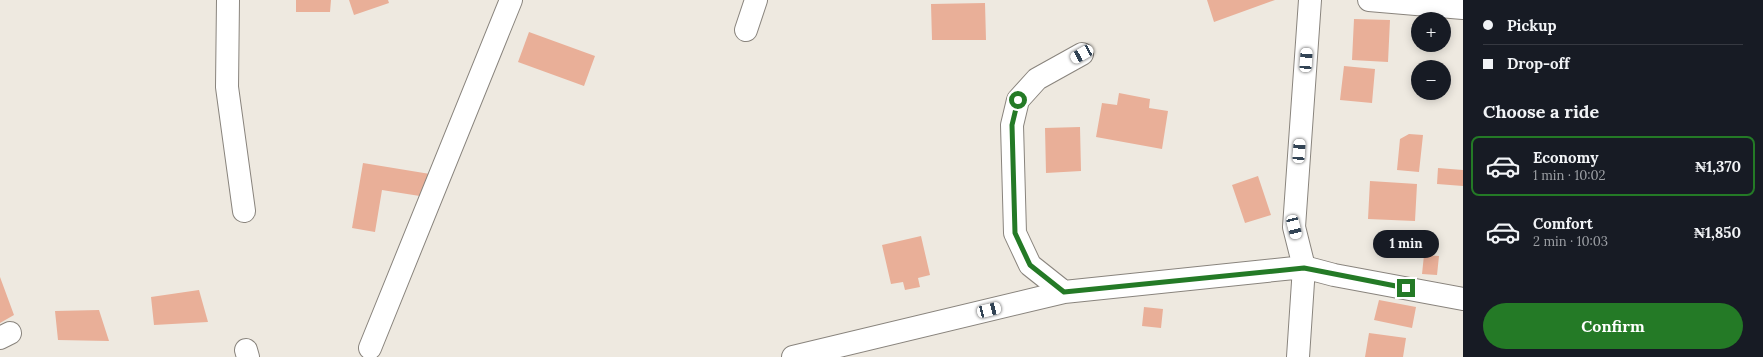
<!DOCTYPE html>
<html lang="en">
<head>
<meta charset="utf-8">
<style>
	body { margin:0; font-family:Lora,serif; background:#242831; color:#f1f3f6; height:100vh; display:flex; flex-direction:column; font-size:15px; white-space:nowrap }
	* { box-sizing:border-box; margin:0 }
	p { font-size:13px; color:#9ea1a6 }
	.icon { flex:none; width:22px; height:22px; fill:none; stroke:currentColor; stroke-width:2; stroke-linecap:round; stroke-linejoin:round }
	.map { position:relative; flex:1; overflow:hidden }
	.side { display:flex; flex-direction:column; background:#171b24; width:300px }
	.side>* { flex:none }
	.guide { display:grid; align-content:center; height:88px; padding:0 20px; background:#171b24 }
	.buttons { position:absolute; left:1411px; top:12px; display:grid; gap:8px }
	.buttons a { display:grid; place-items:center; width:40px; height:40px; border-radius:50%; background:#171b24; box-shadow:0 2px 10px #0003; font-size:20px }
	.end { position:absolute; width:18px; height:18px; margin:-9px; border:5px solid #247a26; background:#fff; box-shadow:0 0 0 2px #fff }
	.from { border-radius:50% }
	.bubble { position:absolute; height:28px; border-radius:14px; background:#171b24; box-shadow:0 2px 10px #0003; font-size:13px; font-weight:800; line-height:28px; text-align:center }
	.car { position:absolute; width:12px; height:24px; margin:-12px -6px; border-radius:5px; box-shadow:0 0 3px 1px #0007; background:linear-gradient(#fff 24%,#345 0 40%,#fff 0 76%,#345 0 86%,#fff 0) }
	.guide b { display:flex; align-items:center; gap:14px; height:38px; font-size:15px }
	.guide b+b { border-top:1px solid #363941 }
	.guide i { width:10px; height:10px; background:#f1f3f6 }
	ul { padding:0; list-style:none }
	li { display:flex; align-items:center; gap:12px; height:60px; margin:0 8px 6px; padding:0 12px; border:2px solid transparent; border-radius:8px }
	li div { flex:1 }
	li b { display:block; font-size:15px }
	li em { font-style:normal; font-weight:800 }
	li.current { border-color:#247a26 }
	li>.icon { width:36px; height:36px; stroke-width:1.5 }
	h2 { padding:0 20px; font-size:18px; line-height:48px }
	.action { display:flex; gap:8px; margin-top:auto; padding:8px 20px }
	.action a { flex:1; height:46px; border-radius:24px; background:#247a26; color:#fff; font-size:16px; font-weight:800; line-height:46px; text-align:center }
	main { display:flex; flex:1; min-height:0 }
	.map>svg:first-child { display:block }
</style>
</head>
<body>
<main>
<div class="map">
<svg width="1463" height="357" viewBox="0 0 1463 357">
	<rect width="100%" height="100%" fill="#eee9e0"/>
	<path fill="#e9af98" d="M296 0H331L330 12H296Z
		M349 0H388L389 3 354 15Z
		M1207 0H1275L1214 22Z
		M985 3 986 40H932L931 4Z
		M1354 19 1390 20 1388 62 1352 60Z
		M529 32 595 56 584 86 518 62Z
		M1344 66 1375 69 1372 103 1340 100Z
		M1119 93 1150 99 1149 108 1168 111 1162 149 1096 137 1102 103 1117 105Z
		M1080 127 1081 171 1046 173 1045 128Z
		M1409 134 1423 135 1419 172 1397 170 1400 139Z
		M363 163 430 174 426 197 382 190 375 232 352 228Z
		M1438 168 1463 170V186L1437 184Z
		M1258 176 1271 215 1245 223 1232 185Z
		M1370 181 1417 184 1415 221 1368 219Z
		M921 236 930 275 918 278 920 287 905 290 903 282 891 284 882 245Z
		M1424 255 1439 256 1437 275 1422 274Z
		M0 277 14 315 0 323Z
		M199 290 208 322 154 325 151 297Z
		M1379 300 1416 307 1412 328 1374 320Z
		M1144 307 1163 309 1161 328 1142 326Z
		M99 310 109 341 58 340 55 311Z
		M1369 333 1406 338 1403 357H1365Z"/>
	<g fill="none" stroke-linecap="round" stroke-linejoin="round">
		<g stroke="#89847d" stroke-width="24">
			<path id="street" d="M228 0 227 87 244 211
				M1310 0 1294 227 1304 267 1334 275 1463 299
				M1369 0 1463 8
				M746 30 756 0
				M1064 292 1030 265 1015 233 1012 125 1018 100 1037 79 1082 54
				M0 338 10 333
				M370 348 511 0
				M246 350 248 357
				M793 357 1064 292 1304 267 1298 357"/>
		</g>
		<use href="#street" stroke="#fff" stroke-width="22"/>
	</g>
	<g fill="none" stroke-linecap="round" stroke-linejoin="round">
		<path stroke="#247a26" stroke-width="5" d="M1018 100 1012 125 1015 233 1030 265 1064 292 1304 268 1406 288"/>
	</g>
</svg>
<div class="buttons">
<a>+</a>
<a>−</a>
</div>
<i class="end from" style="left:1018px;top:100px"></i>
<i class="end" style="left:1406px;top:288px"></i>
<div class="bubble" style="left:1373px;top:230px;width:66px">1 min</div>
<i class="car" style="left:1082px;top:54px;rotate:241deg"></i>
<i class="car" style="left:1306px;top:60px;rotate:4deg"></i>
<i class="car" style="left:1299px;top:151px;rotate:4deg"></i>
<i class="car" style="left:1294px;top:227px;rotate:166deg"></i>
<i class="car" style="left:989px;top:310px;rotate:76deg"></i>
</div>
<section class="side">
<div class="guide">
<b><i class="from"></i>Pickup</b>
<b><i></i>Drop-off</b>
</div>
<h2>Choose a ride</h2>
<ul>
<li class="current"><svg class="icon" aria-label="car" viewBox="0 0 24 24"><path d="M5 17H2v-5l4-1 3-4h7l3 4 3 1v5h-3M9 17h6M6 11h13"/><circle cx="7" cy="17" r="2"/><circle cx="17" cy="17" r="2"/></svg><div><b>Economy</b><p>1 min · 10:02</p></div><em>₦1,370</em></li>
<li><svg class="icon" aria-label="car" viewBox="0 0 24 24"><path d="M5 17H2v-5l4-1 3-4h7l3 4 3 1v5h-3M9 17h6M6 11h13"/><circle cx="7" cy="17" r="2"/><circle cx="17" cy="17" r="2"/></svg><div><b>Comfort</b><p>2 min · 10:03</p></div><em>₦1,850</em></li>
</ul>
<div class="action"><a>Confirm</a></div>
</section>
</main>
</body>
</html>
